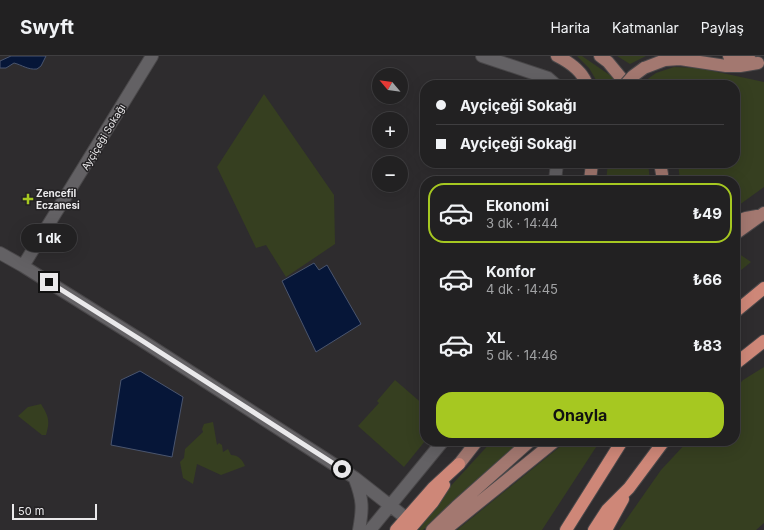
<!DOCTYPE html>
<html lang="tr">
<head>
<meta charset="utf-8">
<style>
	body { margin:0; font-family:Inter,sans-serif; background:#2e2e2f; color:#f1f3f6; height:100vh; display:flex; flex-direction:column; font-size:15px; white-space:nowrap }
	* { box-sizing:border-box; margin:0 }
	p { font-size:13px; color:#a2a3a5 }
	.icon { flex:none; width:22px; height:22px; fill:none; stroke:currentColor; stroke-width:2; stroke-linecap:round; stroke-linejoin:round }
	.map { position:relative; flex:1; overflow:hidden }
	.drawer { position:absolute; left:420px; top:120px; width:320px; height:270px; display:flex; flex-direction:column; background:#222122; border-radius:16px; box-shadow:0 4px 16px #0002,0 0 0 1px #3f3e40 }
	.drawer>* { flex:none }
	.hud { position:absolute; left:420px; top:24px; width:320px; height:88px; border-radius:16px; box-shadow:0 4px 16px #0002,0 0 0 1px #3f3e40; display:grid; align-content:center; height:88px; padding:0 16px; background:#222122 }
	.needle { width:26px; rotate:299deg }
	.controls { position:absolute; left:372px; top:12px; display:grid; gap:8px }
	.controls a { display:grid; place-items:center; width:36px; height:36px; border-radius:50%; background:#222122; box-shadow:0 4px 16px #0002,0 0 0 1px #3f3e40; font-size:20px }
	.scale { position:absolute; left:12px; bottom:10px; width:85px; box-sizing:border-box; padding-left:4px; border:2px solid #eae9eb; border-top:0; font-size:11px; line-height:14px; white-space:nowrap; color:#eae9eb; -webkit-text-stroke:3px #242224; paint-order:stroke }
	.end { position:absolute; width:18px; height:18px; margin:-9px; border:5px solid #eae9eb; background:#111; box-shadow:0 0 0 2px #111 }
	.from { border-radius:50% }
	.bubble { position:absolute; height:28px; border-radius:14px; background:#222122; box-shadow:0 4px 16px #0002,0 0 0 1px #3f3e40; font-size:13px; font-weight:700; line-height:28px; text-align:center }
	.hud b { display:flex; align-items:center; gap:14px; height:38px; font-size:15px }
	.hud b+b { border-top:1px solid #3f3e40 }
	.hud i { width:10px; height:10px; background:#f1f3f6 }
	ul { padding:7px 0 0; list-style:none }
	li { display:flex; align-items:center; gap:12px; height:60px; margin:0 8px 6px; padding:0 8px; border:2px solid transparent; border-radius:16px }
	li div { flex:1 }
	li b { display:block; font-size:15px }
	li em { font-style:normal; font-weight:700 }
	li.active { border-color:#a6c821 }
	li>.icon { width:36px; height:36px; stroke-width:1.5 }
	.cta { display:flex; gap:8px; margin-top:auto; padding:8px 16px }
	.cta a { flex:1; height:46px; border-radius:16px; background:#a6c821; color:#111; font-size:16px; font-weight:700; line-height:46px; text-align:center }
	header { display:flex; align-items:center; gap:24px; box-sizing:border-box; height:56px; padding:0 20px; background:#222122; border-bottom:1px solid #3f3e40 }
	header strong { font-size:19px }
	nav { display:flex; gap:22px; margin-inline-start:auto; font-size:14px }
	.map>svg:first-child { display:block }
</style>
</head>
<body>
<header>
<strong>Swyft</strong>
<nav><a>Harita</a><a>Katmanlar</a><a>Paylaş</a></nav>
</header>
<div class="map">
<svg width="764" height="474" viewBox="0 0 764 474">
	<rect width="100%" height="100%" fill="#2e2c2e"/>
	<path fill="#363f20" d="M577 0H582L617 24 614 29H599L589 12Z
		M617 0H646L630 8Z
		M674 11 699 12 764 26V131L735 152V125H680L678 107H735V29H644L642 27 656 17Z
		M264 38 334 139 335 188 286 221 266 189 256 192 217 111Z
		M608 107H648L650 125H606Z
		M735 195 751 206 735 219Z
		M764 311V467L756 474H619L661 414 688 385H735V333L743 324Z
		M395 324 425 350V385L404 411 358 370 379 347 377 345Z
		M41 348C49 361 50 365 46 379H42L18 360 28 351Z
		M213 366 217 389 219 387 222 389 223 396 228 393 231 399C238 399 242 403 245 410L221 419 197 408 193 428 183 422 180 406 184 402 185 393 203 376 202 373 204 368Z
		M492 385H521L494 412 423 474H419L447 434Z
		M567 385H600L542 474H457Z"/>
	<path fill="#061638" stroke="#4a556e" d="M11 0H46L41 10 37 13C28 14 22 9 14 7L6 12H0V5Z
		M314 207 319 214 327 209 361 268 316 296 282 225Z
		M140 315 183 341 172 401 111 389 121 324Z"/>
	<g fill="none" stroke-linecap="round" stroke-linejoin="round">
		<g stroke="#494749" stroke-width="14">
			<path id="minor" d="M152 0 23 210 141 284 355 422 406 462
				M482 0 548 22 556 29
				M555 125 557 107
				M0 197 23 210
				M355 423C363 444 363 452 359 474
				M370 474 443 385"/>
		</g>
		<g stroke="#494749" stroke-width="14">
			<path id="major" d="M557 0C569 6 583 16 587 29
				M600 0 608 6 627 29
				M729 0 751 5
				M644 12 665 4 680 3 726 10H740L758 7
				M660 107 662 118V125
				M590 125 592 107
				M735 166 746 162 757 160
				M735 178 764 157
				M459 408 477 385
				M432 474 456 451 530 385
				M445 474 555 385"/>
		</g>
		<g stroke="#494749" stroke-width="14">
			<path id="highway" d="M735 256 764 232
				M735 308 764 285
				M396 474 433 432 459 408
				M409 474 433 446 444 429
				M566 474 622 385
				M594 474 607 454 629 432 664 385
				M606 474 623 443"/>
		</g>
		<use href="#minor" stroke="#636164" stroke-width="12"/>
		<use href="#major" stroke="#a37870" stroke-width="12"/>
		<use href="#highway" stroke="#ce8778" stroke-width="12"/>
		<g stroke="#494749" stroke-width="14" stroke-linecap="butt">
			<path id="major-bridge" d="M625 29 633 20 644 12"/>
		</g>
		<use href="#major-bridge" stroke="#a37870" stroke-width="12"/>
	</g>
	<g fill="none" stroke-linecap="round" stroke-linejoin="round">
		<path stroke="#eae9eb" stroke-width="5" d="M49 226 141 284 342 413"/>
	</g>
	<path fill="#a6c821" stroke="#242224" stroke-width="1.5" d="M26 137h4v4h4v4h-4v4h-4v-4h-4v-4h4z"/>
	<g text-anchor="middle" stroke-width="3" stroke-linejoin="round" paint-order="stroke">
		<g font-size="10" fill="#eae9eb" stroke="#242224">
			<text transform="translate(103 81) rotate(-59)" y="4">Ayçiçeği Sokağı</text>
		</g>
		<g font-size="10" font-weight="bold" fill="#eae9eb" stroke="#242224" text-anchor="start">
			<text x="36" y="141">Zencefil<tspan x="36" dy="12">Eczanesi</tspan></text>
		</g>
	</g>
</svg>
<div class="controls">
<a><svg class="needle" viewBox="-14 -14 28 28"><path d="M0-13l5 13h-10z" fill="#e53935"/><path d="M0 13l5-13h-10z" fill="#a2a3a5"/></svg></a>
<a>+</a>
<a>−</a>
</div>
<div class="scale">50 m</div>
<i class="end from" style="left:342px;top:413px"></i>
<i class="end" style="left:49px;top:226px"></i>
<div class="bubble" style="left:21px;top:168px;width:56px">1 dk</div>
<div class="hud">
<b><i class="from"></i>Ayçiçeği Sokağı</b>
<b><i></i>Ayçiçeği Sokağı</b>
</div>
<section class="drawer">
<ul>
<li class="active"><svg class="icon" aria-label="car" viewBox="0 0 24 24"><path d="M5 17H2v-5l4-1 3-4h7l3 4 3 1v5h-3M9 17h6M6 11h13"/><circle cx="7" cy="17" r="2"/><circle cx="17" cy="17" r="2"/></svg><div><b>Ekonomi</b><p>3 dk · 14:44</p></div><em>₺49</em></li>
<li><svg class="icon" aria-label="car" viewBox="0 0 24 24"><path d="M5 17H2v-5l4-1 3-4h7l3 4 3 1v5h-3M9 17h6M6 11h13"/><circle cx="7" cy="17" r="2"/><circle cx="17" cy="17" r="2"/></svg><div><b>Konfor</b><p>4 dk · 14:45</p></div><em>₺66</em></li>
<li><svg class="icon" aria-label="car" viewBox="0 0 24 24"><path d="M5 17H2v-5l4-1 3-4h7l3 4 3 1v5h-3M9 17h6M6 11h13"/><circle cx="7" cy="17" r="2"/><circle cx="17" cy="17" r="2"/></svg><div><b>XL</b><p>5 dk · 14:46</p></div><em>₺83</em></li>
</ul>
<div class="cta"><a>Onayla</a></div>
</section>
</div>
</body>
</html>
